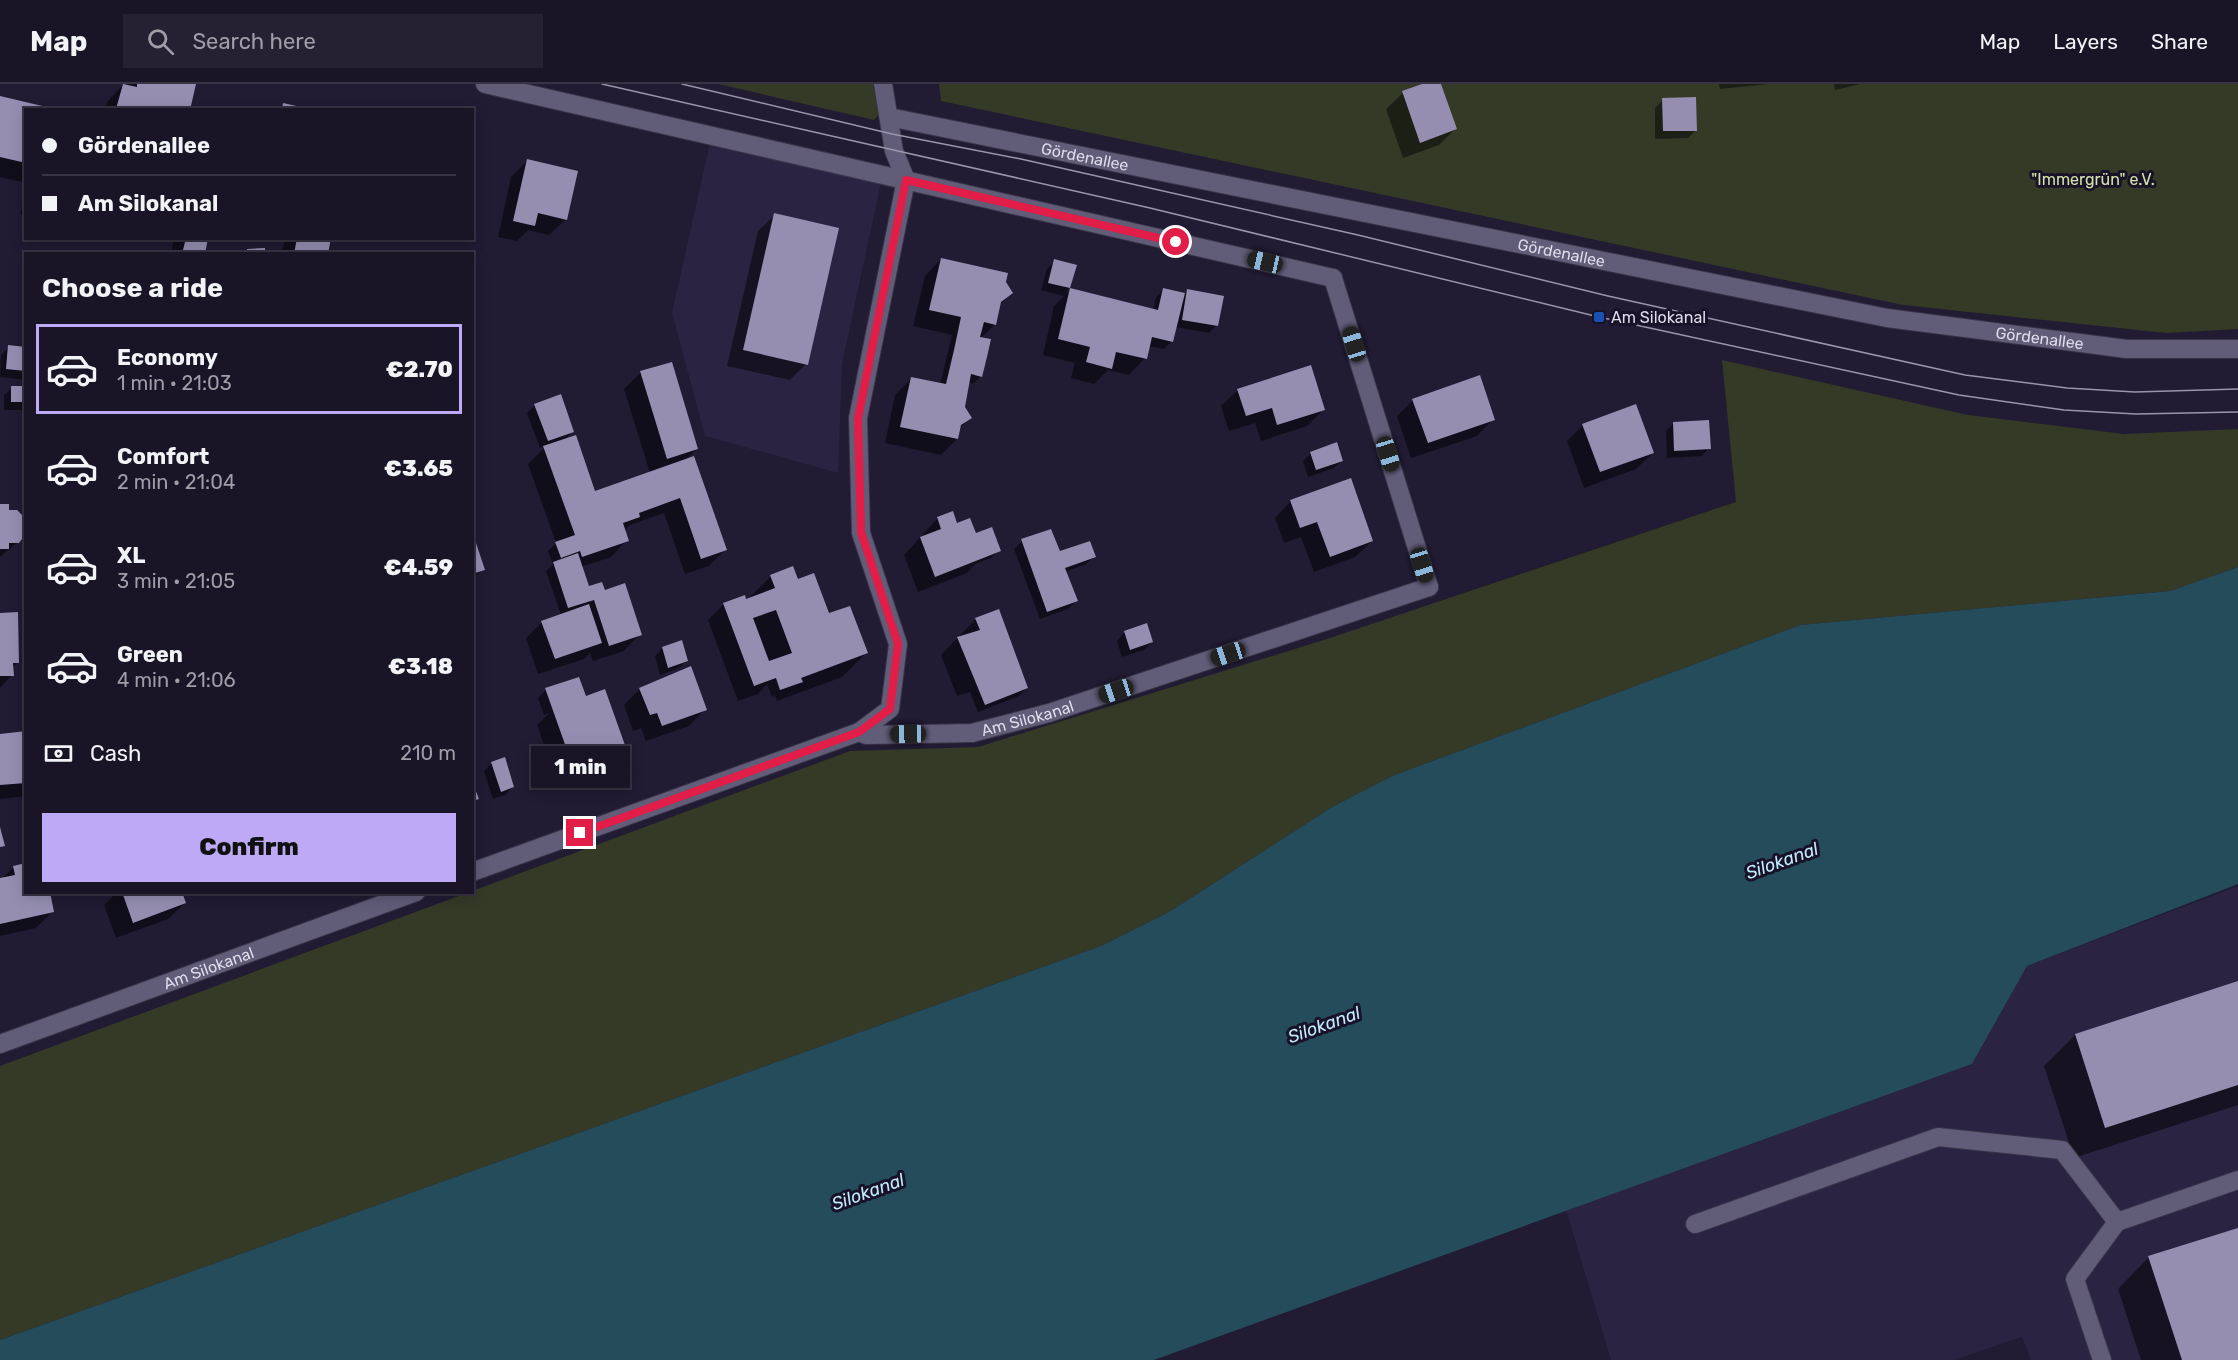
<!DOCTYPE html>
<html lang="en">
<head>
<meta charset="utf-8">
<style>
	body { margin:0; font-family:Rubik,sans-serif; background:#262132; color:#f1f3f6; height:100vh; display:flex; flex-direction:column; font-size:22px; white-space:nowrap }
	* { box-sizing:border-box; margin:0 }
	p { font-size:20px; color:#9f9ea7 }
	.icon { flex:none; width:33px; height:33px; fill:none; stroke:currentColor; stroke-width:2; stroke-linecap:round; stroke-linejoin:round }
	.map { position:relative; flex:1; overflow:hidden }
	.side { position:absolute; left:24px; top:168px; width:450px; height:642px; display:flex; flex-direction:column; background:#191426; border-radius:0px; box-shadow:0 3px 15px #0003,0 0 0 2px #373343 }
	.side>* { flex:none }
	.banner { position:absolute; left:24px; top:24px; width:450px; height:132px; border-radius:0px; box-shadow:0 3px 15px #0003,0 0 0 2px #373343; display:grid; align-content:center; height:132px; padding:0 18px; background:#191426 }
	.end { position:absolute; width:27px; height:27px; margin:-14px; border:8px solid #e11d48; background:#fff; box-shadow:0 0 0 3px #fff }
	.from { border-radius:50% }
	.bubble { position:absolute; height:42px; border-radius:0px; background:#191426; box-shadow:0 3px 15px #0003,0 0 0 2px #373343; font-size:20px; font-weight:800; line-height:42px; text-align:center }
	.car { position:absolute; width:18px; height:36px; margin:-18px -9px; border-radius:8px; box-shadow:0 0 4px 2px #0007; background:linear-gradient(#222 24%,#8ab4d8 0 40%,#222 0 76%,#8ab4d8 0 86%,#222 0) }
	.banner b { display:flex; align-items:center; gap:21px; height:57px; font-size:22px }
	.banner b+b { border-top:2px solid #373343 }
	.banner i { width:15px; height:15px; background:#f1f3f6 }
	ul { padding:0; list-style:none }
	li { display:flex; align-items:center; gap:18px; height:90px; margin:0 12px 9px; padding:0 6px; border:3px solid transparent; border-radius:0px }
	li div { flex:1 }
	li b { display:block; font-size:22px }
	li em { font-style:normal; font-weight:800 }
	li.active { border-color:#bda9f5 }
	li>.icon { width:54px; height:54px; stroke-width:1.5 }
	h2 { padding:0 18px; font-size:27px; line-height:72px }
	.pay { display:flex; align-items:center; gap:15px; height:66px; padding:0 18px; font-size:22px }
	.pay p { margin-inline-start:auto }
	.button { display:flex; gap:12px; margin-top:auto; padding:12px 18px }
	.button a { flex:1; height:69px; border-radius:0px; background:#bda9f5; color:#111; font-size:24px; font-weight:800; line-height:69px; text-align:center }
	header { display:flex; align-items:center; gap:36px; box-sizing:border-box; height:84px; padding:0 30px; background:#191426; border-bottom:2px solid #373343 }
	header strong { font-size:28px }
	nav { display:flex; gap:33px; margin-inline-start:auto; font-size:21px }
	.search { width:420px; height:54px; background:#262132; display:flex; align-items:center; gap:15px; box-sizing:border-box; padding:0 21px; border-radius:0px; color:#9f9ea7; font-size:22px }
	.map>svg:first-child { display:block }
</style>
</head>
<body>
<header>
<strong>Map</strong>
<div class="search"><svg class="icon" aria-label="search" viewBox="0 0 24 24"><circle cx="10" cy="10" r="6"/><path d="M15 15l6 6"/></svg>Search here</div>
<nav><a>Map</a><a>Layers</a><a>Share</a></nav>
</header>
<div class="map">
<svg width="2238" height="1276" viewBox="0 0 2238 1276">
	<rect width="100%" height="100%" fill="#211b33"/>
	<path fill="#2a2341" d="M711 54 882 94 842 280 838 389 705 352 672 229Z
		M2238 802V1276H2031L2022 1253 1954 1276H1611L1566 1126 1972 980 2027 882Z"/>
	<path fill="#353a27" d="M718 0H873L880 29 874 36Z
		M939 0H2238V245L2166 249 1903 221 941 17Z
		M1722 276 1968 331 2124 350 2238 345V483L2170 507 1800 541 1392 692 1332 723 1169 828 1101 862 0 1256V982L850 667 978 663 1327 555 1736 418Z"/>
	<path fill="#254c5b" d="M2238 483V800L2027 882 1972 980 1154 1276H0V1256L1101 862 1169 828 1332 723 1392 692 1800 541 2170 507Z"/>
	<path fill="#0007" d="M129 0H191L188 26H105L107 18 123 1Z
		M1427 0H1439L1455 45 1439 61 1403 74 1386 25 1403 9Z
		M1719 0H1768L1720 5Z
		M1834 0H1860L1835 6Z
		M0 13 52 26H26V99L0 93Z
		M1663 16 1696 46 1688 54 1655 55V24Z
		M528 76 566 135 549 151 528 146 517 157 498 153 511 93Z
		M26 106V132L20 130Z
		M775 131 806 280 790 296 727 282 758 147Z
		M174 154H207L203 170H171Z
		M285 154H330L326 170H282Z
		M941 175 1004 198 1011 209 999 222 994 241 981 254V292L973 300 968 298 963 323 970 334 959 345 957 355 941 371 885 359 895 311 911 295 940 301 952 251 913 242 925 192Z
		M1055 177 1075 182 1067 209 1071 206 1153 226 1156 213 1164 205 1184 210 1188 207 1217 241 1209 249 1175 243 1172 257 1164 265 1148 262 1145 274 1129 291 1108 286 1094 300 1071 294 1075 279 1043 271 1054 222 1064 212 1041 206 1047 185Z
		M9 263 26 265V296L0 293 1 271Z
		M641 288 697 365 684 377 725 466 709 482 685 490 664 429 630 441 624 447 627 456 611 473 581 483 588 504 604 508 640 550 624 567 593 577 590 569 584 575 538 590 526 554 542 538 561 531 546 487 553 480 548 467 556 459 528 380 546 362 540 364 527 329 535 321 573 347 563 357 595 409 650 389 624 305Z
		M12 304H26V326H4V311Z
		M1238 306 1323 326 1307 342 1261 357 1255 339 1229 347 1221 322Z
		M1413 316 1493 335 1477 352 1411 374 1397 332Z
		M1674 339 1709 364 1702 372 1667 374 1666 347Z
		M1583 341 1653 369 1636 385 1584 404 1567 357Z
		M1311 369 1342 376 1334 384 1308 393 1303 377Z
		M26 408V428H24V409Z
		M1291 417 1372 457 1355 473 1314 488 1301 453 1284 459 1275 434Z
		M0 422 18 458 0 473Z
		M938 434 956 441 999 466 991 474 975 480 967 489 918 508 904 471Z
		M1022 457 1059 469 1094 473 1086 480 1065 488 1076 517 1068 525 1040 535 1014 465Z
		M472 461 483 486 472 494Z
		M771 492 797 497 866 569 842 593 777 617 775 611 772 613 767 600 758 610 738 617 708 536 724 520 746 517Z
		M0 530 18 578 12 584V591L0 604Z
		M976 535 1027 604 1019 612 978 628 970 608 957 612 941 571Z
		M1146 541 1152 558 1144 566 1122 573 1117 557 1124 549Z
		M662 564 687 576 679 584 660 591 655 572Z
		M640 605 705 625 689 642 646 657 641 644 633 647 624 621Z
		M546 606 585 614 624 663 608 680 557 698 537 641 549 629 544 631 538 614Z
		M26 649V712L0 715V651Z
		M492 679 513 703 505 711 493 715 484 687Z
		M13 784 26 808 52 828 36 844 0 852V796Z
		M117 808H181L185 819 168 835 116 854 104 821Z
		M2238 898V1021L2074 1074 2044 982 2075 951Z
		M2238 1145V1276H2141L2118 1205 2149 1173Z"/>
	<path fill="#958eb1" fill-rule="evenodd" d="M123 0 137 3V0H196L190 26H119L116 25Z
		M1422 0H1441L1457 45 1420 59 1402 7Z
		M0 12 55 25 26 26V79L0 73Z
		M1696 13 1697 47H1663L1662 14Z
		M283 19 310 25V26H282Z
		M527 75 578 87 567 136 538 129 535 142 513 137Z
		M774 129 839 144 808 281 743 266Z
		M186 154H208L205 170H182Z
		M297 154H331L328 170H294Z
		M265 164V170H247V165Z
		M941 174 1008 189 1006 198 1013 209 1001 218 996 241 984 238 980 253 991 255 987 273 982 293 971 290 965 323 972 334 961 341 958 355 900 343 911 293 946 300 954 266 961 233 929 226Z
		M1054 175 1077 181 1070 204 1158 226 1163 204 1185 209 1173 258 1152 253 1147 275 1116 268 1112 285 1086 278 1090 263 1058 255 1070 204 1048 199Z
		M1187 205 1224 212 1218 242 1182 236Z
		M8 261 26 263V287L6 285Z
		M672 278 698 365 667 375 640 287Z
		M1311 281 1325 326 1277 341 1272 324 1246 332 1237 305Z
		M1480 291 1495 336 1428 359 1412 315Z
		M11 302H26V318H11Z
		M561 310 574 348 548 357 534 320Z
		M1636 320 1654 369 1600 388 1582 340Z
		M1709 336 1711 365 1674 367 1673 338Z
		M576 351 595 407 694 372 727 466 701 475 680 414 639 429 640 433 623 439 629 457 582 473 580 467 561 474 555 458 575 451 543 362Z
		M1337 358 1343 377 1316 386 1310 368Z
		M1351 394 1373 457 1330 473 1317 438 1300 444 1290 416Z
		M0 420H9V426H17L25 434V451L19 459H9V465H0Z
		M953 427 957 439 970 434 976 449 992 443 1001 467 935 493 920 453 941 445 937 433Z
		M1051 445 1060 467 1090 457 1096 473 1065 484 1078 517 1047 528 1021 455Z
		M476 459 485 486 472 490V460Z
		M578 469 589 502 602 498 605 506 625 499 642 551 609 562 594 516 568 524 553 478Z
		M793 482 798 495 814 489 829 529 850 522 868 569 801 594 803 598 780 606 776 594 754 602 723 519 745 511 746 515 775 504 770 491ZM776 526 792 569 769 577 753 534Z
		M589 520 602 559 555 575 541 537Z
		M999 525 1028 604 985 621 957 553 980 546 975 534Z
		M18 528 19 579H13L14 592H0V529Z
		M1147 539 1153 558 1130 566 1124 547Z
		M682 556 688 577 668 584 662 563Z
		M691 582 707 626 662 642 657 629 650 631 639 604Z
		M579 593 586 612 605 605 626 664 573 683 545 604Z
		M26 647V699L0 701V650Z
		M505 673 514 703 501 708 491 678Z
		M472 697 479 715 472 717Z
		M0 743 5 762 0 763Z
		M26 779V808H50L54 828 0 840V794L15 791 13 782Z
		M122 808H182L186 819 133 839Z
		M2238 897V1001L2105 1044 2075 950Z
		M2238 1144V1276H2182L2148 1172Z"/>
	<g fill="none" stroke-linecap="round" stroke-linejoin="round">
		<g stroke="#393448" stroke-width="20">
			<path id="lane" d="M1333 194 1429 503
				M1695 1140 1938 1053 2062 1066 2117 1138
				M2102 1276 2075 1195 2117 1138 2238 1096"/>
		</g>
		<g stroke="#393448" stroke-width="20">
			<g id="street">
				<path d="M485 0 1333 194"/>
				<path id="s1" d="M889 33 1887 234 2127 265H2238"/>
				<path id="s2" d="M859 648 866 651 972 649 1049 629 1429 503"/>
				<path d="M472 788 859 648 890 625 898 560 861 449 858 334 906 96 894 67 883 0"/>
				<path id="s3" d="M0 960 416 808"/>
			</g>
		</g>
		<use href="#lane" stroke="#615c78" stroke-width="18"/>
		<use href="#street" stroke="#615c78" stroke-width="18"/>
		<path stroke="#9a96a9" stroke-width="1.5" d="M602 0 1150 124 1599 233 1959 311 2064 326 2136 330 2238 328
			M682 0 892 50 1021 75 1358 151 1608 212 1965 291 2067 304 2135 308 2238 305"/>
	</g>
	<g fill="none" stroke-linecap="round" stroke-linejoin="round">
		<path stroke="#e11d48" stroke-width="8" d="M580 749 859 648 890 625 898 560 861 448 858 334 906 96 1176 158"/>
	</g>
	<rect fill="#1a4fb4" stroke="#181229" stroke-width="2" x="1593" y="227" width="12" height="12" rx="3"/>
	<g text-anchor="middle" stroke-width="6" stroke-linejoin="round" paint-order="stroke">
		<g font-size="16" fill="#dedbeb" stroke="#181229">
			<text dy="6" stroke="none"><textPath href="#s1" startOffset="200">Gördenallee</textPath></text>
			<text dy="6" stroke="none"><textPath href="#s1" startOffset="686">Gördenallee</textPath></text>
			<text dy="6" stroke="none"><textPath href="#s1" startOffset="1172">Gördenallee</textPath></text>
			<text dy="6" stroke="none"><textPath href="#s2" startOffset="171">Am Silokanal</textPath></text>
			<text dy="6" stroke="none"><textPath href="#s3" startOffset="222">Am Silokanal</textPath></text>
		</g>
		<g font-size="16" fill="#d3e2a6" stroke="#181229">
			<text x="2093" y="101">"Immergrün" e.V.</text>
		</g>
		<g font-size="16" fill="#dedbeb" stroke="#181229" text-anchor="start">
			<text x="1611" y="239">Am Silokanal</text>
		</g>
		<g font-size="18" font-style="italic" fill="#c1eafb" stroke="#181229">
			<text transform="translate(1782 777) rotate(-20)" y="6">Silokanal</text>
			<text transform="translate(1324 941) rotate(-20)" y="6">Silokanal</text>
			<text transform="translate(868 1108) rotate(-20)" y="6">Silokanal</text>
		</g>
	</g>
</svg>
<i class="end from" style="left:1176px;top:158px"></i>
<i class="end" style="left:580px;top:749px"></i>
<div class="bubble" style="left:531px;top:662px;width:99px">1 min</div>
<i class="car" style="left:1265px;top:178px;rotate:283deg"></i>
<i class="car" style="left:1354px;top:260px;rotate:343deg"></i>
<i class="car" style="left:1388px;top:370px;rotate:163deg"></i>
<i class="car" style="left:1422px;top:481px;rotate:163deg"></i>
<i class="car" style="left:1228px;top:570px;rotate:252deg"></i>
<i class="car" style="left:1116px;top:607px;rotate:252deg"></i>
<i class="car" style="left:908px;top:650px;rotate:269deg"></i>
<div class="banner">
<b><i class="from"></i>Gördenallee</b>
<b><i></i>Am Silokanal</b>
</div>
<section class="side">
<h2>Choose a ride</h2>
<ul>
<li class="active"><svg class="icon" aria-label="car" viewBox="0 0 24 24"><path d="M5 17H2v-5l4-1 3-4h7l3 4 3 1v5h-3M9 17h6M6 11h13"/><circle cx="7" cy="17" r="2"/><circle cx="17" cy="17" r="2"/></svg><div><b>Economy</b><p>1 min · 21:03</p></div><em>€2.70</em></li>
<li><svg class="icon" aria-label="car" viewBox="0 0 24 24"><path d="M5 17H2v-5l4-1 3-4h7l3 4 3 1v5h-3M9 17h6M6 11h13"/><circle cx="7" cy="17" r="2"/><circle cx="17" cy="17" r="2"/></svg><div><b>Comfort</b><p>2 min · 21:04</p></div><em>€3.65</em></li>
<li><svg class="icon" aria-label="car" viewBox="0 0 24 24"><path d="M5 17H2v-5l4-1 3-4h7l3 4 3 1v5h-3M9 17h6M6 11h13"/><circle cx="7" cy="17" r="2"/><circle cx="17" cy="17" r="2"/></svg><div><b>XL</b><p>3 min · 21:05</p></div><em>€4.59</em></li>
<li><svg class="icon" aria-label="car" viewBox="0 0 24 24"><path d="M5 17H2v-5l4-1 3-4h7l3 4 3 1v5h-3M9 17h6M6 11h13"/><circle cx="7" cy="17" r="2"/><circle cx="17" cy="17" r="2"/></svg><div><b>Green</b><p>4 min · 21:06</p></div><em>€3.18</em></li>
</ul>
<div class="pay"><svg class="icon" aria-label="cash" viewBox="0 0 24 24"><path d="M3 7h18v10H3z"/><circle cx="12" cy="12" r="2"/></svg>Cash<p>210 m</p></div>
<div class="button"><a>Confirm</a></div>
</section>
</div>
</body>
</html>
